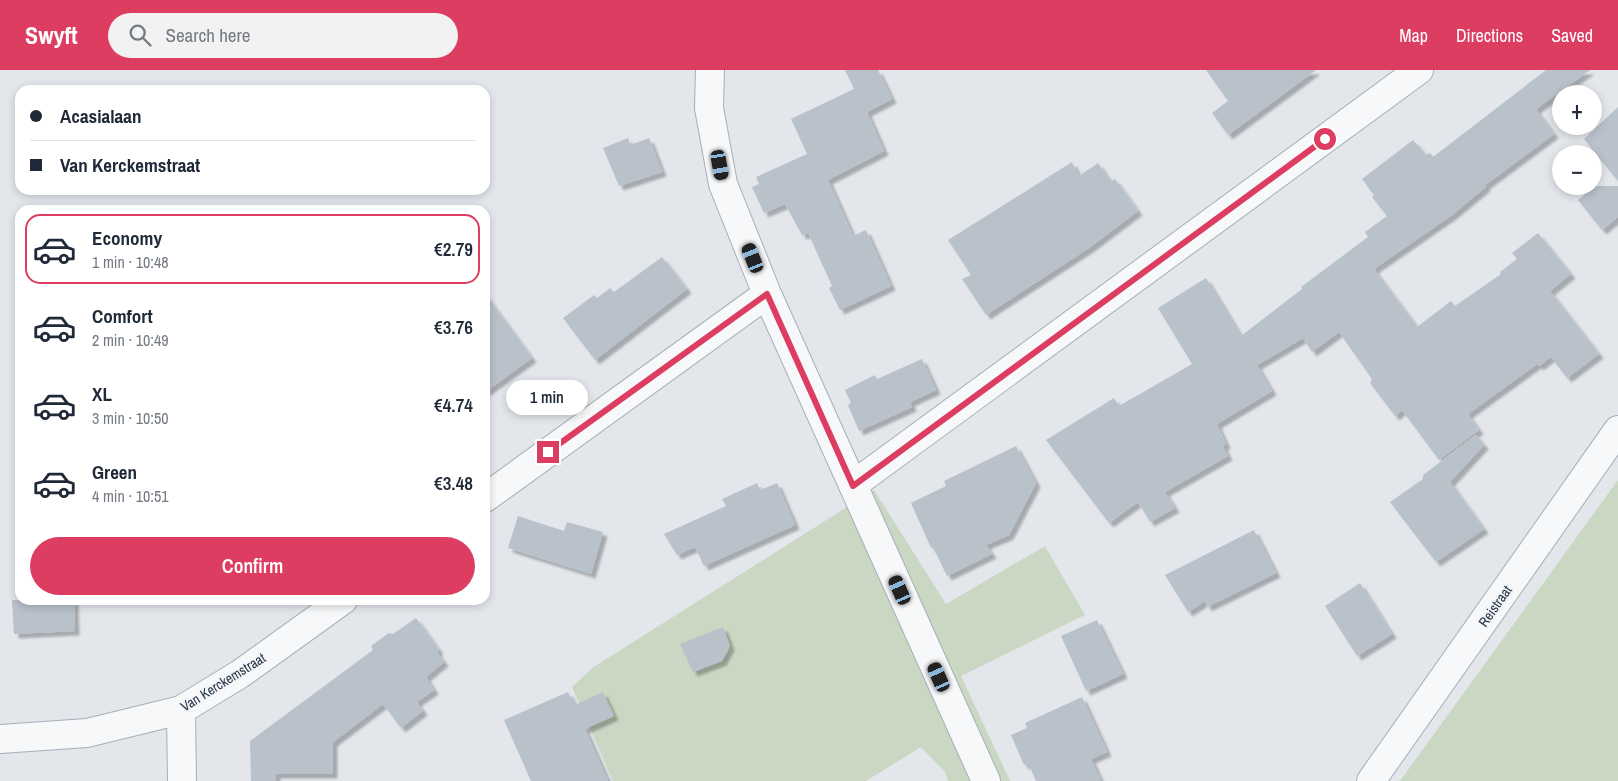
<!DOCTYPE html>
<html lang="en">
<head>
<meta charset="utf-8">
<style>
	body { margin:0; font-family:"Archivo Narrow",sans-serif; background:#f2f2f3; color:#1f2937; height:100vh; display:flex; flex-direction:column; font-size:19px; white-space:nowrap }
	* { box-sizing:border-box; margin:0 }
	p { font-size:16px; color:#747a83 }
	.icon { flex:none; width:28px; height:28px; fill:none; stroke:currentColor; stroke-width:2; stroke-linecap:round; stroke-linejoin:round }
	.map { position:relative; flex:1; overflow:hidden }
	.sheet { position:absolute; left:15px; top:135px; width:475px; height:400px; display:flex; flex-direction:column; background:#fff; border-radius:15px; box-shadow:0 2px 8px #0003 }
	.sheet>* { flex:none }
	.banner { position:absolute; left:15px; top:15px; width:475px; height:110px; border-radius:15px; box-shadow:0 2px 8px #0003; display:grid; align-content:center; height:110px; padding:0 15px; background:#fff }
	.controls { position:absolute; left:1552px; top:15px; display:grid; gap:10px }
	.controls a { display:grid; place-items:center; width:50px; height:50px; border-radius:50%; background:#fff; box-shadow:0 2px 8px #0003; font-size:25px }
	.end { position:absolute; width:22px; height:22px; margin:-11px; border:6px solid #dc3d61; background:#fff; box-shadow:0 0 0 2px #fff }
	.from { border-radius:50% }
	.bubble { position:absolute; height:35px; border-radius:18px; background:#fff; box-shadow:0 2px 8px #0003; font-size:16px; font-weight:600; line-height:35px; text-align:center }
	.car { position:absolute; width:15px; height:30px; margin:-15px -8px; border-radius:6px; box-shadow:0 0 4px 1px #0007; background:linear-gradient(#222 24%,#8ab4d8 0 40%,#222 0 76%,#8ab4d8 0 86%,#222 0) }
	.banner b { display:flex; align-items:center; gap:18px; height:48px; font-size:19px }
	.banner b+b { border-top:1px solid #e0e1e3 }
	.banner i { width:12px; height:12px; background:#1f2937 }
	ul { padding:9px 0 0; list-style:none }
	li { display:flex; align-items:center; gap:15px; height:70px; margin:0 10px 8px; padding:0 5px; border:2px solid transparent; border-radius:15px }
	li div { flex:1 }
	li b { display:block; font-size:19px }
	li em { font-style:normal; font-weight:600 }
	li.on { border-color:#dc3d61 }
	li>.icon { width:45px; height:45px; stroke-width:1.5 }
	.button { display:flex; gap:10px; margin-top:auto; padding:10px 15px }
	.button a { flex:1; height:58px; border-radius:30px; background:#dc3d61; color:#fff; font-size:20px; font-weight:600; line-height:58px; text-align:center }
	header { display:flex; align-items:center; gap:30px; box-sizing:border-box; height:70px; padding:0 25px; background:#dc3d61; color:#fff }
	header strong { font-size:24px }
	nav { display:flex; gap:28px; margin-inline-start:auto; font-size:18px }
	.search { width:350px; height:45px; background:#f2f2f3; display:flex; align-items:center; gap:12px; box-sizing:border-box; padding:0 18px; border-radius:28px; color:#747a83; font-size:19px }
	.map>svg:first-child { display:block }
</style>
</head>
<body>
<header>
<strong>Swyft</strong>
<div class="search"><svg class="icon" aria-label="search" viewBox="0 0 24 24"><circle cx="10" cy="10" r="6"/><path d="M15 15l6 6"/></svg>Search here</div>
<nav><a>Map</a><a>Directions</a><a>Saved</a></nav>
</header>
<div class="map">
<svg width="1618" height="711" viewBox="0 0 1618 711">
	<defs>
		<filter id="shadow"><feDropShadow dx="4.5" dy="4.5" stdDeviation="1" flood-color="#0004"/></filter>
	</defs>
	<rect width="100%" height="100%" fill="#e3e7ec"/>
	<path fill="#cad7c3" d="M1618 410V711H1400Z
		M874 420 946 534 1045 476 1085 545 961 606 1010 711H948L945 702 921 677 866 711H613L572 617 592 598Z"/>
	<path fill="#b9c1cb" filter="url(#shadow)" d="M845 0H878L892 29 867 42 884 81 828 110 853 166 866 160 891 216 840 240 829 218 832 216 808 163 802 165 785 134 764 143 752 117 759 114 756 107 807 84 791 49 854 19Z
		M1206 0H1316L1228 65 1212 43 1228 31Z
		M1546 0H1590L1536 39 1554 64 1484 116H1487L1452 145 1374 199 1417 257 1451 231 1455 236 1501 204 1500 202 1517 189 1512 183 1538 163 1571 204 1550 221 1599 284 1567 308 1551 287 1539 296 1537 294 1468 344 1479 360 1439 390 1402 340 1395 346 1370 313 1372 309 1339 262 1312 282 1303 268 1257 295 1272 321 1217 354 1226 374 1223 376 1228 386 1165 422 1175 438 1150 452 1138 432 1109 453 1046 370 1114 328 1119 336 1192 294 1158 238 1206 208 1241 266 1302 219 1301 217 1368 167 1365 162 1387 146 1372 127 1374 125 1362 109 1413 70 1426 85 1430 83 1433 87Z
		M1618 37V111L1584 69Z
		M628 68 630 75 649 68 662 102 619 116 603 78Z
		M1072 92 1079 106 1098 93 1111 112 1115 109 1138 141 1089 178 986 245 962 209 971 205 948 170Z
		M1595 116H1618V147L1602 160 1578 130Z
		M662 187 687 219 595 290 563 248 594 225 597 228 610 218 614 222Z
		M485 224 532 288 485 322Z
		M922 289 936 320 910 332 912 337 859 361 848 335 851 333 845 320 875 305 877 309Z
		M1476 365 1484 375 1450 412 1484 459 1436 492 1390 432 1423 409V405Z
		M1016 376 1036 413 1009 465 986 475 992 484 947 506 933 477 931 478 911 433 946 416 944 411Z
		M757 413 760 420 777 413 795 455 704 496 695 477 677 485 664 464 726 436 722 429Z
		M518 446 564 461 567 452 603 462 591 504 508 478Z
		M1254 460 1276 503 1207 537 1205 531 1188 542 1165 505Z
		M1360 513 1392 564 1357 586 1325 536Z
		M12 530H74L75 561 14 564Z
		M416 548 439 580 437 582 444 592 426 607 434 620 417 632 423 641 401 658 383 634 333 672V704H276V711H251L250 671 373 580 371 576 389 563 393 564Z
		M1097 550 1123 604 1086 621 1061 566Z
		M723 557 730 576 722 591 693 602 680 574Z
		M568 622 575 635 603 622 614 646 585 659 608 711H531L504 650Z
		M1082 627 1107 682 1091 689 1101 711H1036L1028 693 1024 695 1011 665 1027 658 1025 653Z"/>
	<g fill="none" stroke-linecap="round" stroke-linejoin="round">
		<g stroke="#a7aeb7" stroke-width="30">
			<path id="minor" d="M710 0 709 38 723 114 767 224 986 711
				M853 415 1419 0
				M485 428 767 224
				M181 640 182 711
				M0 669 87 663 181 640 240 604 343 530
				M1371 711 1618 360"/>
		</g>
		<use href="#minor" stroke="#f6f8fa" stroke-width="28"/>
	</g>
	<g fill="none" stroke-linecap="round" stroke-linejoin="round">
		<path stroke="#dc3d61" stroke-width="6" d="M548 382 767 224 853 416 1325 69"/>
	</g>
	<g text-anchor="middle" stroke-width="4" stroke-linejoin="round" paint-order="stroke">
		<g font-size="14" fill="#293646" stroke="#f3f6f9">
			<text transform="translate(1495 536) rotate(-55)" y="5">Reistraat</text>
			<text transform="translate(223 612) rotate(-32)" y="5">Van Kerckemstraat</text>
		</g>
	</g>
</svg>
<div class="controls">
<a>+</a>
<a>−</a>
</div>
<i class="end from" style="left:1325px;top:69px"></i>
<i class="end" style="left:548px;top:382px"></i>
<div class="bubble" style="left:506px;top:310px;width:82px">1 min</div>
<i class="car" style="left:720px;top:95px;rotate:170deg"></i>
<i class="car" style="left:753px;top:188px;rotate:338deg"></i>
<i class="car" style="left:900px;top:520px;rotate:336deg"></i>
<i class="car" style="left:939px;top:607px;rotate:336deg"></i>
<div class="banner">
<b><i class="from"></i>Acasialaan</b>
<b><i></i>Van Kerckemstraat</b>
</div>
<section class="sheet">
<ul>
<li class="on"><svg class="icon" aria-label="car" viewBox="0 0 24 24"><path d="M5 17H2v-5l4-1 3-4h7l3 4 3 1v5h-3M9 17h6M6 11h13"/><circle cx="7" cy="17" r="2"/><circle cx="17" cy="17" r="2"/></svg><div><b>Economy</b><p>1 min · 10:48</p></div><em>€2.79</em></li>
<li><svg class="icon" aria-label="car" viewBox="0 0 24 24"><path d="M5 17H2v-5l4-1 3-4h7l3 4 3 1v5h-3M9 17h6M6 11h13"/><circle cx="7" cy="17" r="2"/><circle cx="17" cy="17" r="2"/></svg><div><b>Comfort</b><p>2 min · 10:49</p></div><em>€3.76</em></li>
<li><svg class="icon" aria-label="car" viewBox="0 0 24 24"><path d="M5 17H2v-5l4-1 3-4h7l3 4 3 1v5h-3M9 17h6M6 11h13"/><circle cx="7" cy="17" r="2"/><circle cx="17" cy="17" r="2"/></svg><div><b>XL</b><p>3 min · 10:50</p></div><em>€4.74</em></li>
<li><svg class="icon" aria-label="car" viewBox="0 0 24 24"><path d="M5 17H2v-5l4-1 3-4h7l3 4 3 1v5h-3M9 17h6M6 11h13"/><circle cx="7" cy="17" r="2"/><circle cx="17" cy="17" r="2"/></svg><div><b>Green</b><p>4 min · 10:51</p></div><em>€3.48</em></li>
</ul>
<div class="button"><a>Confirm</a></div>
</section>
</div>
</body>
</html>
